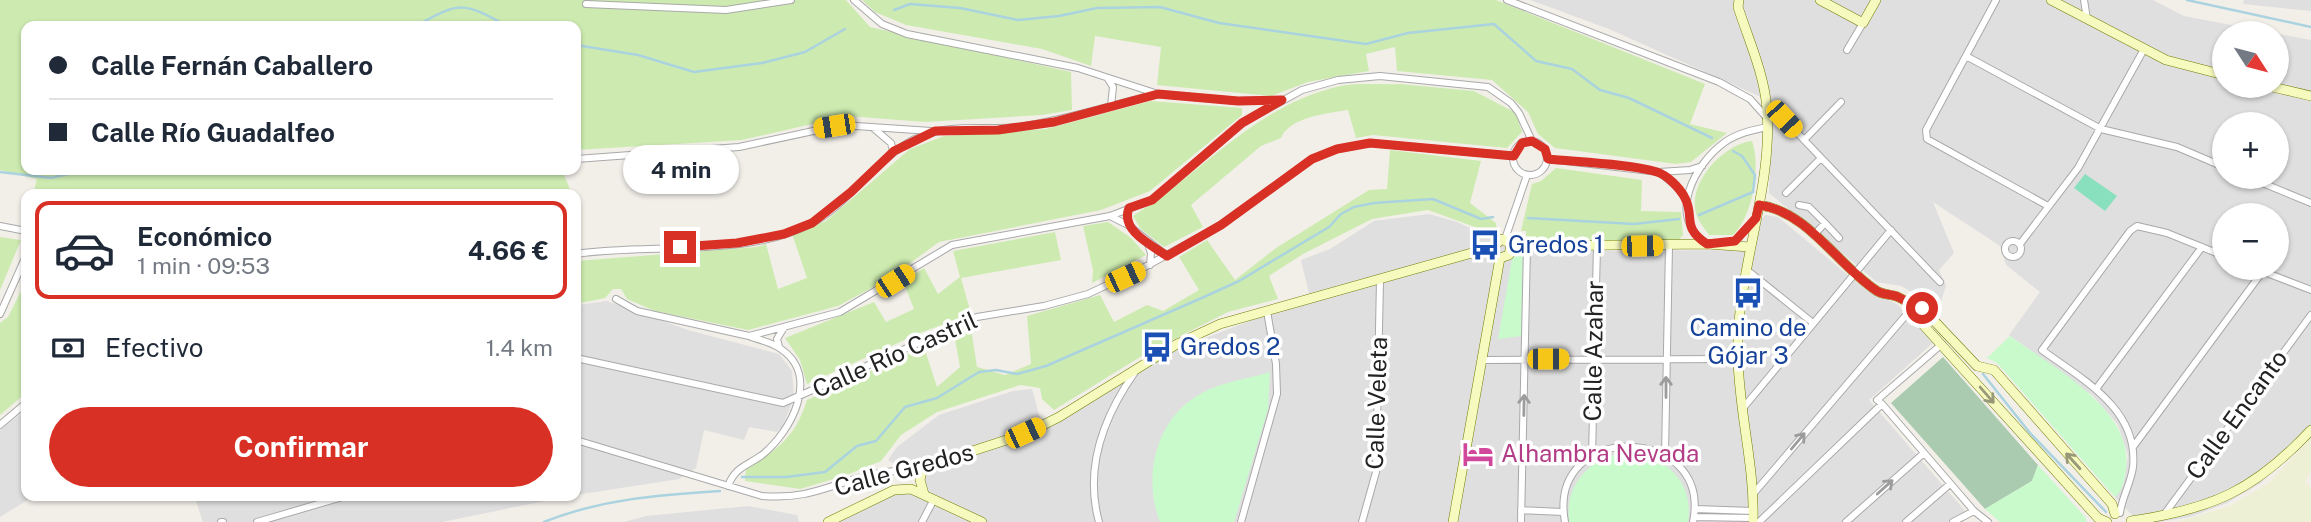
<!DOCTYPE html>
<html lang="es">
<head>
<meta charset="utf-8">
<style>
	body { margin:0; font-family:"Public Sans",sans-serif; background:#f6f6f7; color:#1f2937; height:100vh; display:flex; flex-direction:column; font-size:26px; white-space:nowrap }
	* { box-sizing:border-box; margin:0 }
	p { font-size:23px; color:#747a83 }
	.icon { flex:none; width:38px; height:38px; fill:none; stroke:currentColor; stroke-width:2; stroke-linecap:round; stroke-linejoin:round }
	.map { position:relative; flex:1; overflow:hidden }
	.details { position:absolute; left:21px; top:189px; width:560px; height:312px; display:flex; flex-direction:column; background:#fff; border-radius:14px; box-shadow:0 2px 5px #0004 }
	.details>* { flex:none }
	.banner { position:absolute; left:21px; top:21px; width:560px; height:154px; border-radius:14px; box-shadow:0 2px 5px #0004; display:grid; align-content:center; height:154px; padding:0 28px; background:#fff }
	.needle { width:46px; rotate:126deg }
	.fabs { position:absolute; left:2212px; top:21px; display:grid; gap:14px }
	.fabs a { display:grid; place-items:center; width:77px; height:77px; border-radius:50%; background:#fff; box-shadow:0 2px 5px #0004; font-size:35px }
	.end { position:absolute; width:32px; height:32px; margin:-16px; border:9px solid #d93025; background:#fff; box-shadow:0 0 0 4px #fff }
	.from { border-radius:50% }
	.bubble { position:absolute; height:49px; border-radius:24px; background:#fff; box-shadow:0 2px 5px #0004; font-size:23px; font-weight:700; line-height:49px; text-align:center }
	.car { position:absolute; width:21px; height:42px; margin:-21px -10px; border-radius:9px; box-shadow:0 0 5px 2px #0007; background:linear-gradient(#f5c518 24%,#345 0 40%,#f5c518 0 76%,#345 0 86%,#f5c518 0) }
	.banner b { display:flex; align-items:center; gap:24px; height:66px; font-size:26px }
	.banner b+b { border-top:2px solid #e0e1e3 }
	.banner i { width:18px; height:18px; background:#1f2937 }
	ul { padding:12px 0 0; list-style:none }
	li { display:flex; align-items:center; gap:21px; height:98px; margin:0 14px 10px; padding:0 14px; border:4px solid transparent; border-radius:14px }
	li div { flex:1 }
	li b { display:block; font-size:26px }
	li em { font-style:normal; font-weight:700 }
	li.current { border-color:#d93025 }
	li>.icon { width:63px; height:63px; stroke-width:1.5 }
	.pay { display:flex; align-items:center; gap:18px; height:77px; padding:0 28px; font-size:26px }
	.pay p { margin-inline-start:auto }
	.cta { display:flex; gap:14px; margin-top:auto; padding:14px 28px }
	.cta a { flex:1; height:80px; border-radius:42px; background:#d93025; color:#fff; font-size:28px; font-weight:700; line-height:80px; text-align:center }
	.map>svg:first-child { display:block }
</style>
</head>
<body>
<div class="map">
<svg width="2311" height="522" viewBox="0 0 2311 522">
	<rect width="100%" height="100%" fill="#f2efe9"/>
	<path fill="#e0dfdf" fill-rule="evenodd" d="M1530 0H2153L2184 16 2311 40V432L2261 483 2227 503 2190 517 2159 522H2145L2133 516 2115 497 2123 485 2128 456 2118 425 2093 396 2009 335 2040 292 2006 265 2000 246 1933 202 1954 253 1939 270 1946 286 1939 307 1901 286 1877 282 1769 193 1772 102 1609 29ZM2224 33H2277V86H2224ZM2224 124H2277V177H2224ZM2224 215H2277V268H2224Z
		M2244 0H2311V11L2243 4Z
		M1429 214 1457 222 1520 251 1755 250 1759 223 1765 215 1778 217 1866 290 1897 304 1934 342 1869 400 1966 512 1947 522H837L895 493 925 484 888 460 897 447 939 415 1013 391 1032 389 1040 418 1050 427 1177 349 1255 319 1311 302 1301 260 1330 249 1374 221Z
		M607 301 688 330 779 354 792 371 794 398 782 427 777 432 749 427 744 440 704 430 696 468 679 479 576 495V310L578 305Z
		M26 410V495H36L0 517V430Z
		M194 495H575L442 522H203Z
		M748 506 797 515 799 522H624L646 516Z"/>
	<path fill="#eef0d5" d="M2311 437V470L2305 482 2311 488V522H2177L2230 506 2269 483Z"/>
	<path fill="#cdebb0" d="M0 0H846L870 27 1071 72 1072 110 1042 115 925 122 847 116 742 140 576 150V26H26V170H562L572 194H33L37 179 0 170Z
		M862 0H1496L1705 84 1690 124 1727 133 1691 162 1676 164 1555 148 1538 134 1528 112 1492 80 1397 71 1395 47 1366 54 1369 71 1308 82 1271 96 1157 85 1161 47 1095 36 1091 66 1042 49 906 25 875 12Z
		M1400 84 1474 91 1516 113 1522 132 1507 148 1373 135 1356 138 1348 110C1329 113 1289 117 1281 138L1261 146 1191 205 1203 227 1164 247 1140 228 1133 216C1202 173 1254 107 1336 87 1355 82 1380 85 1400 84Z
		M1151 101 1242 108V115L1150 191 1101 210 939 242 890 278 838 306 748 330 655 311 627 299 621 289H613L605 298 576 304V261L757 247 766 244 778 289 807 278 792 234 826 221 910 149 944 136 1046 129Z
		M1752 141C1761 166 1753 216 1733 235H1709C1705 229 1699 222 1697 216 1685 185 1723 144 1752 141Z
		M1390 150 1481 161 1470 203 1496 223 1497 235 1428 210 1372 219 1303 254 1269 276 1278 299 1228 312 1145 354 1054 410 1042 399 1040 388 1020 385 937 412 901 435 881 461 844 476 800 489 745 481 746 469C778 449 795 438 807 400L924 347 937 387 960 367 954 334 971 328 977 367 1005 375 1031 364 1027 316 1100 295 1114 322 1147 305 1163 311 1199 290 1179 257 1207 240 1235 280 1276 248 1369 190 1387 189Z
		M1556 168 1642 180 1641 211 1681 212 1683 235 1678 241 1526 240V231H1521L1532 184 1541 181Z
		M1108 222 1131 238 1146 255 1092 283 1093 270 1083 226Z
		M1055 232 1061 260 961 278 971 314 920 333 807 384 800 360 785 338 874 302 886 322 914 309 903 281 924 268 938 294 960 277 953 251Z
		M0 237 21 240 0 290Z
		M26 281V393L0 415V323L8 317Z"/>
	<path fill="#aacbaf" d="M1943 357 2038 465 2032 481 1985 509 1891 403Z"/>
	<path fill="#c8facc" d="M1520 251 1523 252 1521 336 1498 339 1512 259Z
		M2010 336C2051 366 2134 409 2126 468 2125 478 2123 490 2115 497L1997 363 1987 358Z
		M1270 372 1268 409 1234 522H1160C1142 476 1156 417 1202 393 1222 382 1248 379 1270 372Z
		M1634 451C1669 460 1694 484 1688 522H1569C1564 480 1595 454 1634 451Z
		M2038 465 2086 518V522H2000L1985 509 2032 481Z"/>
	<path fill="#88e0be" d="M2085 174 2117 196 2105 211 2074 188Z"/>
	<g fill="none" stroke-linecap="round" stroke-linejoin="round">
		<path stroke="#aad3df" stroke-width="2.5" d="M2187 0 2311 27
			M894 10 910 4 960 8 1018 20 1059 16 1097 8 1160 7 1219 23 1366 44 1408 33 1494 24 1536 61 1572 69 1600 90 1629 98 1712 138
			M416 26C460 1 464 2 507 26
			M576 45 638 55 694 72 762 63 805 52 845 29
			M0 172 51 178 85 170
			M1699 215 1753 192 1755 175 1742 156 1733 151
			M1528 218 1634 224 1679 219
			M1983 374 2030 433 2106 512
			M742 477H786L825 472 857 446 876 441 905 407 937 398 979 372 996 370 1017 374 1046 366 1204 297 1239 281 1329 227 1341 214 1354 207 1374 203 1433 199 1481 219 1493 217
			M544 522C601 499 659 495 720 491"/>
		<g stroke="#a9a9a9" stroke-width="8">
			<path id="street" d="M854 0 882 24 907 34 1078 68 1158 94 1238 101 1280 100
				M1507 0 1719 82 1750 99 1767 118
				M1996 0 1926 130 1927 139 2048 206
				M2084 0 2087 19
				M586 4 726 10 791 0
				M1847 50 1863 23
				M1966 56 2101 129 2177 147 2224 167
				M1108 79 1113 87 1111 106
				M1766 106 1784 119 1940 282
				M872 127 891 143 893 151
				M1804 140 1841 102
				M1513 158a17 17 0 1 1 34 0a17 17 0 1 1-34 0Z
				M576 159 739 147 841 125 931 131
				M1548 159 1659 172 1676 186 1687 200
				M1659 172 1690 170 1702 166
				M2248 177 2311 203
				M1786 193 1821 158
				M1799 205 1809 207 1825 223 1814 235
				M1110 216 1128 225 1167 256
				M1825 223 1839 238
				M0 226 26 231
				M1505 239 1527 175
				M2005 249a8 8 0 1 1 16 0a8 8 0 1 1-16 0Z
				M1706 243C1666 217 1695 163 1725 142 1738 133 1753 130 1767 127
				M1727 243 1735 241 1755 219
				M1148 244 1151 253 1150 265
				M2020 244 2078 168 2143 51
				M576 254C646 243 749 258 812 223 857 199 882 145 934 132 960 125 991 130 1018 127 1066 120 1111 105 1158 94
				M2254 268 2311 290
				M1747 270 1813 323
				M616 299 637 311 749 336 840 312 952 245 1110 216 1152 200 1242 123 1302 90 1338 80 1380 76 1488 87 1511 103 1519 113 1532 141
				M0 314 26 256
				M779 347 777 339 783 329
				M576 358 783 403 977 317 1044 306 1088 294 1143 268 1221 225 1312 159 1337 149 1370 143 1514 156
				M1483 360 1737 359
				M2096 389 2202 247
				M1882 404 1974 511 1988 522
				M1744 407 1891 230
				M0 425 26 403
				M576 440 762 496C810 500 830 484 874 474 890 471 907 470 923 467
				M2133 447 2263 271
				M1665 455 1669 245
				M1592 456 1597 246
				M728 486C735 467 747 466 762 455 791 432 821 376 781 349 773 343 761 340 751 337
				M1754 493 1913 307
				M1695 509 1753 511
				M1521 510 1563 512
				M2120 513C2122 497 2131 483 2133 467 2139 409 2082 379 2042 350L2130 231 2137 226 2167 233 2224 256
				M2163 516 2311 315
				M1694 517 1753 518
				M221 522H223
				M257 522 349 495
				M922 522 934 499
				M1099 522C1084 468 1104 416 1135 372
				M1241 522 1277 394 1276 364 1267 311
				M1362 522 1376 472 1380 281
				M1521 522 1527 246
				M1565 522C1546 420 1713 423 1693 522
				M1759 522 1882 404 1877 400 1942 344
				M1846 522 1924 453
				M1906 522 1950 484
				M1953 522 1974 511"/>
		</g>
		<g stroke="#707d05" stroke-width="10">
			<path id="secondary" d="M1739 0 1738 7C1749 41 1764 73 1767 109 1773 193 1735 274 1738 358 1739 413 1755 466 1753 522
				M1820 0 1863 23 1876 0
				M2051 0 2166 60 2224 75
				M2268 86 2311 96
				M1759 205C1808 211 1838 266 1877 291 1883 295 1892 294 1898 297 1907 301 1912 306 1922 308L1977 366 1994 370 2112 504 2115 514
				M1512 246 1707 244 1750 247
				M1493 247 1502 239 1511 244 1509 255 1500 258
				M1913 307 1917 318 2098 518 2107 522
				M924 494 920 480 923 467 1025 434 1059 417 1177 344 1220 324 1493 247
				M2131 521C2212 509 2254 491 2311 430
				M828 522 894 490 911 489 982 522
				M1453 522 1500 258"/>
		</g>
		<use href="#street" stroke="#fff" stroke-width="6"/>
		<use href="#secondary" stroke="#f7fabf" stroke-width="9"/>
	</g>
	<defs><path id="oneway-shaft" d="M-6 0H5M1.5-3L5.5 0L1.5 3" fill="none" stroke-width="1.6" stroke-linecap="round" stroke-linejoin="round" transform="scale(1.75)"/></defs>
	<g stroke="#9c9c9c">
		<use href="#oneway-shaft" transform="translate(1666 387) rotate(-90)"/>
		<use href="#oneway-shaft" transform="translate(1524 405) rotate(-89)"/>
		<use href="#oneway-shaft" transform="translate(1798 441) rotate(-50)"/>
		<use href="#oneway-shaft" transform="translate(1885 487) rotate(-42)"/>
	</g>
	<g stroke="#979978">
		<use href="#oneway-shaft" transform="translate(1987 395) rotate(49)"/>
		<use href="#oneway-shaft" transform="translate(2073 461) rotate(-132)"/>
	</g>
	<g fill="none" stroke-linecap="round" stroke-linejoin="round">
		<path stroke="#d93025" stroke-width="9" d="M680 247 737 243 784 234 812 223 851 192 894 151 935 131 998 130 1054 122 1158 94 1238 101 1282 100 1242 123 1152 200 1129 208C1120 230 1151 245 1167 256L1221 225 1312 159 1337 149 1370 143 1514 156 1522 143 1532 141 1545 149 1548 159C1577 162 1631 164 1657 172 1667 175 1680 188 1685 198 1695 217 1681 227 1707 244L1735 241 1756 218 1759 205C1808 211 1838 266 1877 291 1883 295 1892 294 1898 297 1907 301 1912 306 1922 308"/>
	</g>
	<defs>
		<g id="bus-bare" transform="scale(2.415)"><path d="M-5-6H5V4H4V6H2V4H-2V6H-4V4H-5ZM-3.5-4V0h7V-4ZM-3.5 1.2v1.5H-2V1.2ZM2 1.2v1.5H3.5V1.2Z" fill="#1a4fb4" stroke="#fff" stroke-width="2.5" paint-order="stroke"/></g>
		<g id="hotel-bare" transform="scale(2.415)"><path d="M-6-4.5h1.5V1H6V5H4.5V3h-9V5H-6ZM-4 0a1.8 1.8 0 1 1 3.6 0ZM.5 0V-2.5h3Q6-2.5 6 0Z" fill="#d1479c" stroke="#fff" stroke-width="2.5" paint-order="stroke"/></g>
	</defs>
	<g fill-rule="evenodd">
		<use href="#bus-bare" x="1485" y="245"/>
		<use href="#bus-bare" x="1748" y="293"/>
		<use href="#bus-bare" x="1157" y="347"/>
		<use href="#hotel-bare" x="1478" y="454"/>
	</g>
	<g text-anchor="middle" stroke-width="7" stroke-linejoin="round" paint-order="stroke">
		<g font-size="24" fill="#164399" stroke="#fff" text-anchor="start">
			<text x="1508" y="253">Gredos 1</text>
			<text x="1748" y="336" text-anchor="middle">Camino de<tspan x="1748" dy="28">Gójar 3</tspan></text>
			<text x="1180" y="355">Gredos 2</text>
		</g>
		<g font-size="24" fill="#222" stroke="#fff">
			<text transform="translate(1594 351) rotate(-89)" y="8">Calle Azahar</text>
			<text transform="translate(895 355) rotate(-24)" y="8">Calle Río Castril</text>
			<text transform="translate(1377 403) rotate(-88)" y="8">Calle Veleta</text>
			<text transform="translate(2237 415) rotate(-54)" y="8">Calle Encanto</text>
			<text transform="translate(904 470) rotate(-15)" y="8">Calle Gredos</text>
		</g>
		<g font-size="24" fill="#b23c85" stroke="#fff" text-anchor="start">
			<text x="1501" y="462">Alhambra Nevada</text>
		</g>
	</g>
</svg>
<div class="fabs">
<a><svg class="needle" viewBox="-14 -14 28 28"><path d="M0-13l5 13h-10z" fill="#e53935"/><path d="M0 13l5-13h-10z" fill="#747a83"/></svg></a>
<a>+</a>
<a>−</a>
</div>
<i class="end from" style="left:1922px;top:308px"></i>
<i class="end" style="left:680px;top:247px"></i>
<div class="bubble" style="left:623px;top:145px;width:116px">4 min</div>
<i class="car" style="left:1784px;top:119px;rotate:137deg"></i>
<i class="car" style="left:834px;top:126px;rotate:261deg"></i>
<i class="car" style="left:1642px;top:246px;rotate:89deg"></i>
<i class="car" style="left:1125px;top:277px;rotate:65deg"></i>
<i class="car" style="left:895px;top:281px;rotate:57deg"></i>
<i class="car" style="left:1548px;top:359px;rotate:90deg"></i>
<i class="car" style="left:1025px;top:433px;rotate:65deg"></i>
<div class="banner">
<b><i class="from"></i>Calle Fernán Caballero</b>
<b><i></i>Calle Río Guadalfeo</b>
</div>
<section class="details">
<ul>
<li class="current"><svg class="icon" aria-label="car" viewBox="0 0 24 24"><path d="M5 17H2v-5l4-1 3-4h7l3 4 3 1v5h-3M9 17h6M6 11h13"/><circle cx="7" cy="17" r="2"/><circle cx="17" cy="17" r="2"/></svg><div><b>Económico</b><p>1 min · 09:53</p></div><em>4.66 €</em></li>
</ul>
<div class="pay"><svg class="icon" aria-label="cash" viewBox="0 0 24 24"><path d="M3 7h18v10H3z"/><circle cx="12" cy="12" r="2"/></svg>Efectivo<p>1.4 km</p></div>
<div class="cta"><a>Confirmar</a></div>
</section>
</div>
</body>
</html>
